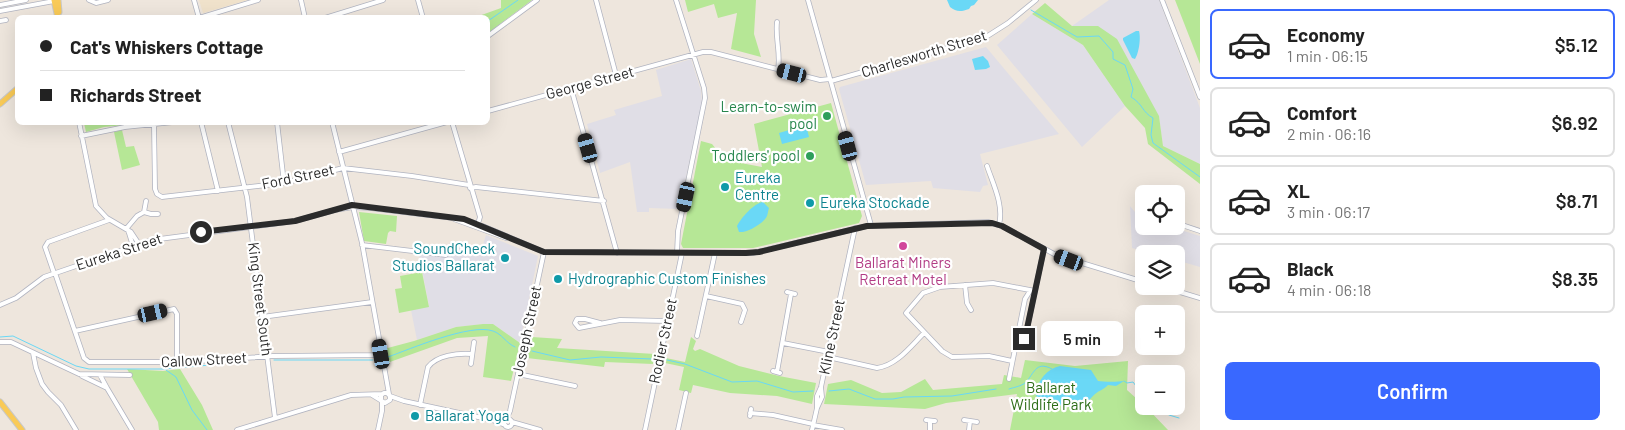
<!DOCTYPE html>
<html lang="en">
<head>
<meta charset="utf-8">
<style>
	body { margin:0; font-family:Barlow,sans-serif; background:#f2f2f2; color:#222; height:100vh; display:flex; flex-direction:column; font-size:19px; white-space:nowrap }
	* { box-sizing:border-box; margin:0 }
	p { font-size:16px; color:#767676 }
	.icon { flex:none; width:28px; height:28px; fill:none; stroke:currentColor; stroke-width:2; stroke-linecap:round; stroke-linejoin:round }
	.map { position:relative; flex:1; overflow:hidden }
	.side { display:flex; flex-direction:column; background:#fff; width:425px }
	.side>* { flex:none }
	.hud { position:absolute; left:15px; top:15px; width:475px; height:110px; border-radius:8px; box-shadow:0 5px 20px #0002; display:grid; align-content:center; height:110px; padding:0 25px; background:#fff }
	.controls { position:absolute; left:1135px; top:185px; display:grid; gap:10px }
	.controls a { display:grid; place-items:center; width:50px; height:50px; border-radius:8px; background:#fff; box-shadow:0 5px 20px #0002; font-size:25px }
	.end { position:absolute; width:22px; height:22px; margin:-11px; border:6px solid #2b2b2b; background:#fff; box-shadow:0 0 0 2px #fff }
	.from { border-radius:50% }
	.bubble { position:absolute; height:35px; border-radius:8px; background:#fff; box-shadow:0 5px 20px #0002; font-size:16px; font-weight:600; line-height:35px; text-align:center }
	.car { position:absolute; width:15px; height:30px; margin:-15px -8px; border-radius:6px; box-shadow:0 0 4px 1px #0007; background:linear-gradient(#222 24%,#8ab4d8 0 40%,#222 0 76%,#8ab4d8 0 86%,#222 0) }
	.hud b { display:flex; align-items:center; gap:18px; height:48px; font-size:19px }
	.hud b+b { border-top:1px solid #e0e0e0 }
	.hud i { width:12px; height:12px; background:#222 }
	ul { padding:9px 0 0; list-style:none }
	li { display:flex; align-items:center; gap:15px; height:70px; margin:0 10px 8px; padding:0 15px; border:2px solid #e0e0e0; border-radius:8px }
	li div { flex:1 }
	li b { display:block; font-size:19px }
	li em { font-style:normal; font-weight:600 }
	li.on { border-color:#3968ff }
	li>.icon { width:45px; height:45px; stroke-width:1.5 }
	.cta { display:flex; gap:10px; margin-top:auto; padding:10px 25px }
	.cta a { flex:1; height:58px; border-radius:8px; background:#3968ff; color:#fff; font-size:20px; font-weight:600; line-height:58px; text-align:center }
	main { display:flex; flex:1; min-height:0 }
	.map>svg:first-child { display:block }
</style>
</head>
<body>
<main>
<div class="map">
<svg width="1200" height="430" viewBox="0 0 1200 430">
	<rect width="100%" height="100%" fill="#eee6dd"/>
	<path fill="#e0dee6" d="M1109 0H1159L1200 108V164L1163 146 1159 116 1072 26Z
		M1032 14 1083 45 1125 106 1082 147 997 45Z
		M986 47 1059 134 980 154 988 185 983 186 980 192 933 188 931 181 866 185 839 89 840 87Z
		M691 59 701 91 702 104 679 209 649 208V212H637L630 162 600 173 587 124 616 115 614 110 662 96 656 70Z
		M1130 206 1140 218 1144 219V226H1168L1200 236V267L1176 260V254H1154L1132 248Z
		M486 235 538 256 520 343 493 324H483L456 327 417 340 411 310 429 306 419 254 445 257 450 242 481 251Z"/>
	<path fill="#f0e2cb" d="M199 0H248L203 13Z"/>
	<path fill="#b6e796" d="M501 0H532L488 33V18L476 17 501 8Z
		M685 0H756L754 34 761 57 731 49 737 13 718 18 714 4 688 12Z
		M1175 0H1200V64Z
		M1045 3 1072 26H1098L1117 39 1159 116 1163 146 1200 164V184L1148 144 1145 128 1125 106 1083 45 1032 14Z
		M831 103 862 216 859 223 753 248H683L681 244 701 141 712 144 725 160 762 167 754 124Z
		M84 123V122L144 123 104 127 86 132Z
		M122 130 126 147 134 146 140 165 122 170 114 132Z
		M359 212 397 216 396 232 390 231 388 233 386 244 364 241Z
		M422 272 429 307 399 313 395 289 402 288 400 276Z
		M483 324H493L520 343 511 381 483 377 488 336 457 338 387 363 384 349 414 341 456 327Z
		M532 337 562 339 557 348 655 354 653 364 605 362 604 367 527 358Z
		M691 337 696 341 693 349 695 351 700 349 739 366 779 376 816 383 812 404 777 396 730 393 693 385 691 393 679 390 684 367 665 363 666 358 685 362Z
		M1025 360 1075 366 1128 361 1127 390 1147 408 1168 430H1010L1017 394 946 403 925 409 824 404 828 384 851 380 882 393 901 392 925 379 933 390 1002 384 1004 375 1021 378Z
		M127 369 163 371 180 369 202 405 213 430H159L158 422Z"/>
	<path fill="#6ad8f6" d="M947 0H978L974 5 971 6 969 9C961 12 956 12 950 7Z
		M1136 31H1139C1141 38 1139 53 1135 59L1132 58 1123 40V38Z
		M983 56 988 61 990 67 986 69 975 70 972 59Z
		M806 125 809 137 782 144 779 133Z
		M763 202 769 208C768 211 768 213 767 216 764 223 747 233 739 232L737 226C741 218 754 203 763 202Z
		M1060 366 1091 370 1098 381C1104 382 1118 382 1124 381L1116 386 1108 385C1103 390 1100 390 1095 394 1090 398 1087 405 1081 407 1077 409 1045 403 1039 401L1035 393C1039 380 1046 369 1060 366Z"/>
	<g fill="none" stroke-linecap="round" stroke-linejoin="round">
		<path stroke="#6ad8f6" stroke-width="1" d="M1031 10 1077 37 1099 36 1113 52V59L1125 65 1133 89 1131 97C1143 104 1142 112 1153 118L1151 135 1153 143 1200 177
			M488 21 518 0
			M0 337 13 336 76 366 89 369H164L210 365
			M532 351 570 360 601 357 652 359
			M388 357C410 349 471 323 493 331 502 334 506 343 515 347
			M274 360H373
			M667 360 685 364 732 382 757 381 793 392 813 391
			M166 370 176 377 192 410 207 430
			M1124 381 1127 383 1133 382 1139 390 1144 393
			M1009 389C1015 387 1023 386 1027 381 1035 371 1037 361 1052 369
			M829 391 849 389 875 399H893L904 397 952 396 996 389
			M1156 406 1169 415 1179 418"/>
		<g stroke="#b1b4c0" stroke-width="5.5">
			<path id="minor" d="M89 0 96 3 108 0
				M194 0 199 18
				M301 0 305 18
				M418 0 423 18
				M596 0 616 75
				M676 0 704 88 705 98 678 231 677 253
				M808 0 871 225
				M1162 0 1200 97
				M0 5 26 0
				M0 11 54 1
				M199 18 258 0
				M325 18 383 0
				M0 21 6 20
				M777 22C775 39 781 53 778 70
				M488 36 537 0
				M831 81 986 37 1008 23 1036 0
				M571 88 617 253
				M488 111 703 52H711L820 80 830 79
				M79 122 96 206 107 218 131 232 139 244
				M201 122 218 191
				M228 122 247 197 275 418
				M277 122 284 183
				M332 122 362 243 389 394
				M452 122 480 217 477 227
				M154 125 155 189 157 194 162 197 284 183 343 168 412 176 469 185
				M81 136 125 127 174 122
				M339 152 447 122
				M987 166C993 184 1004 205 999 225
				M470 188 476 187 604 201
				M335 210 353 207 370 208 461 219 478 224 544 252 753 253 867 226 988 222 1002 226 1056 255 1144 282
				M144 212 151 214H158
				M1143 212H1144
				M454 219 506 238
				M1176 223 1200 231
				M126 229 137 216 144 212 146 201
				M128 230 133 246
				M362 245 446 255
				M54 273 45 247 48 242 109 220
				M55 273 84 358 89 362H184L273 356 381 355
				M965 285 967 303 971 310
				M1160 286 1200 298
				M787 292 795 294
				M706 296 742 304 745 310 741 322
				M0 305 16 298 44 277 152 240 295 221 335 210
				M262 317 372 302
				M600 323 585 319H577L575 323 579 328 620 320 668 321
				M75 331 174 309 177 314V363
				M697 336 715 253
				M1017 338 1024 339 1025 338 1044 249
				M0 342H11L79 374 130 375
				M783 343 829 352
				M33 353 36 368 42 384 48 392 61 405 76 430
				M828 357 877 368C897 365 910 347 924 333
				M1012 361 989 356 952 357 942 351 906 313 923 293 940 287 993 283 1035 291
				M471 364 474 342
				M773 371 780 373
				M777 372 791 294
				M518 374 575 386
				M100 375 107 388
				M82 376 107 388 132 430
				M1009 379 1025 299 1030 291
				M372 395 385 403 390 400V396L387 393H384L381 395V399
				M390 396 404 401 492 420 505 425
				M420 405 428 367C437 355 458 353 472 354
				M817 408V396L821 387 855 228
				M750 413 773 415 813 424
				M750 416 751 409
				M504 423a4 4 0 1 1 8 0a4 4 0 1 1-8 0Z
				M506 420 510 411 544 252
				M926 420 935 421
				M964 420 977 422
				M512 422 540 430
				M813 425 842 430
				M237 430 351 395 382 394
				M378 430 382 411V402
				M645 430 682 253
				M678 430 686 393
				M812 430 817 408 822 397 821 387
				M930 430V421
				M969 430 970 421"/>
		</g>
		<g stroke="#c8c8c8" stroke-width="7">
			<path id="major" d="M54 0 58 18
				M58 0 59 12
				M0 104 18 88
				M0 402 22 430"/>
		</g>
		<use href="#minor" stroke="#fff" stroke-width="4"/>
		<use href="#major" stroke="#f9ca57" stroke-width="5"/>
	</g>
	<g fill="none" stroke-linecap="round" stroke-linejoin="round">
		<path stroke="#2b2b2b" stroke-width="6" d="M201 232 295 221 352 205 464 219 544 252 746 253 759 252 867 226 992 223 1002 226 1044 249 1025 338 1024 339"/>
	</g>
	<g fill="#2e9e5b" stroke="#fff" stroke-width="2">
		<circle cx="827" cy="116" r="5"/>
		<circle cx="810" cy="156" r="5"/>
	</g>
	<g fill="#0f9aa8" stroke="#fff" stroke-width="2">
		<circle cx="725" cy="187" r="5"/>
		<circle cx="810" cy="203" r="5"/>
		<circle cx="505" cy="258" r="5"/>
		<circle cx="558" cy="279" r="5"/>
		<circle cx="415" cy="416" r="5"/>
	</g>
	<circle fill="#d1479c" stroke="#fff" stroke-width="2" cx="903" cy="246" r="5"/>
	<g text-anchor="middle" stroke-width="4.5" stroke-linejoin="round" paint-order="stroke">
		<g font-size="15" fill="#2b2b2b" stroke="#fff">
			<text transform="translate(924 54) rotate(-17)" y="5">Charlesworth Street</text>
			<text transform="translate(590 83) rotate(-15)" y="5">George Street</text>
			<text transform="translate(298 177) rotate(-12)" y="5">Ford Street</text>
			<text transform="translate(119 252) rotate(-18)" y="5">Eureka Street</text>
			<text transform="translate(260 299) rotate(83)" y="5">King Street South</text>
			<text transform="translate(527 331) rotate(-78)" y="5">Joseph Street</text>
			<text transform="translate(832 337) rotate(-78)" y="5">Kline Street</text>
			<text transform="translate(663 341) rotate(-78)" y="5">Rodier Street</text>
			<text transform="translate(204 360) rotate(-3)" y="5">Callow Street</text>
		</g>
		<g font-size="15" fill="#27864d" stroke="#fff" text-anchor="end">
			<text x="817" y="112">Learn-to-swim<tspan x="817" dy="17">pool</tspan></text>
			<text x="800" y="161">Toddlers' pool</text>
		</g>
		<g font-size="15" fill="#0d838f" stroke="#fff" text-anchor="start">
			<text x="735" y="183">Eureka<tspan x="735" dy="17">Centre</tspan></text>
			<text x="820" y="208">Eureka Stockade</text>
			<text x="495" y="254" text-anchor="end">SoundCheck<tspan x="495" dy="17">Studios Ballarat</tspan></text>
			<text x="568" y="284">Hydrographic Custom Finishes</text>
			<text x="425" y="421">Ballarat Yoga</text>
		</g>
		<g font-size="15" fill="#b23c85" stroke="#fff">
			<text x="903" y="268">Ballarat Miners<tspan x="903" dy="17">Retreat Motel</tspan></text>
		</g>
		<g font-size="15" fill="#2d6d16" stroke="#fff">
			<text x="1051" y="393">Ballarat<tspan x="1051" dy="17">Wildlife Park</tspan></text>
		</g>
	</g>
</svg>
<div class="controls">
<a><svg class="icon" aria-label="locate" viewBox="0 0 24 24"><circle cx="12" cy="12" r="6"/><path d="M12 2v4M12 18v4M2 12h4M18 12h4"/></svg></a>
<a><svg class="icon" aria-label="layers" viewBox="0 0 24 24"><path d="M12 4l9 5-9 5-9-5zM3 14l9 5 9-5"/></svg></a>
<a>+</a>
<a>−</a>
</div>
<i class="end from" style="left:201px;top:232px"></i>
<i class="end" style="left:1024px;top:339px"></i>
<div class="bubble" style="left:1041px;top:321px;width:82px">5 min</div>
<i class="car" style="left:792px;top:73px;rotate:284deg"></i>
<i class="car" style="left:848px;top:146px;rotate:345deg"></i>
<i class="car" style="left:588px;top:148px;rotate:344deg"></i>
<i class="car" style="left:686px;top:197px;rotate:192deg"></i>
<i class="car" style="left:1069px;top:260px;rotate:291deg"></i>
<i class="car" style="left:153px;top:313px;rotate:77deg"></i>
<i class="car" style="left:381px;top:354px;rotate:350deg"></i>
<div class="hud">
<b><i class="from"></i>Cat's Whiskers Cottage</b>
<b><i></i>Richards Street</b>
</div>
</div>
<section class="side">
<ul>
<li class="on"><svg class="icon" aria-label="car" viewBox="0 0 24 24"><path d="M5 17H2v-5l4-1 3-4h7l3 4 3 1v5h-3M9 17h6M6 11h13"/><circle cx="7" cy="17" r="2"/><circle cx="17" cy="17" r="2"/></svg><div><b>Economy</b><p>1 min · 06:15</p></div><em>$5.12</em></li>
<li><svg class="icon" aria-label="car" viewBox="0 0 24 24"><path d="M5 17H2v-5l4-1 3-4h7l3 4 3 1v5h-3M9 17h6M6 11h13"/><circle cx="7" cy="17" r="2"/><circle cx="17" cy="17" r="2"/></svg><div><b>Comfort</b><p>2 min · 06:16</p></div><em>$6.92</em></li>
<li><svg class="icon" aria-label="car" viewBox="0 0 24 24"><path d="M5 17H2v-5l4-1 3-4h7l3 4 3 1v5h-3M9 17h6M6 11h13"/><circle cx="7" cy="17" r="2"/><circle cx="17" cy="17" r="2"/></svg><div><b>XL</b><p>3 min · 06:17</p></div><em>$8.71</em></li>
<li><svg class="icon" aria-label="car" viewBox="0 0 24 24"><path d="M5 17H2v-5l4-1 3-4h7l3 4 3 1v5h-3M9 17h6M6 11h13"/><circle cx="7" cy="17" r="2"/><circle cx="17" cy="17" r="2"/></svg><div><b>Black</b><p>4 min · 06:18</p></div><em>$8.35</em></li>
</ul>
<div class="cta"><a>Confirm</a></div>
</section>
</main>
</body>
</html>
